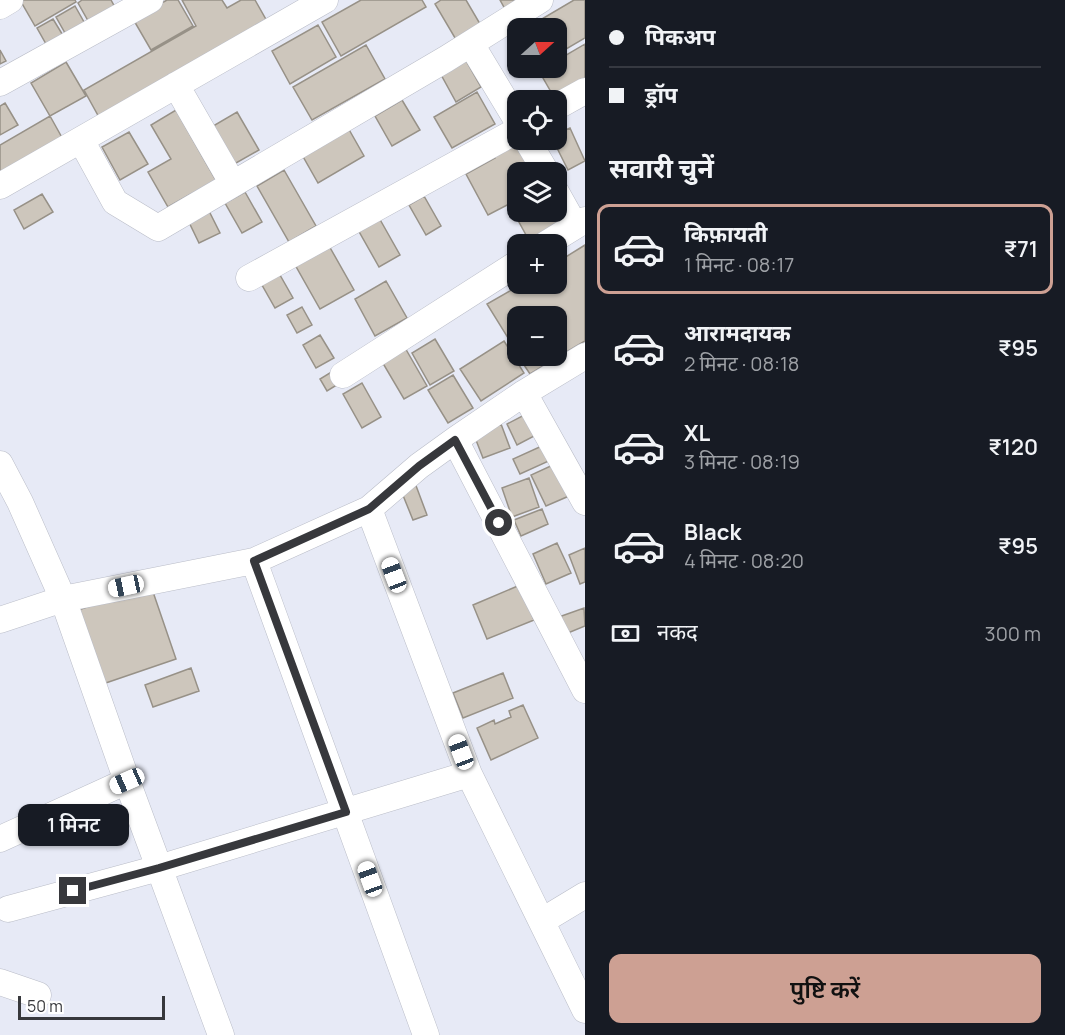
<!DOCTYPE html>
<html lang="hi">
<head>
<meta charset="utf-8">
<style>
	body { margin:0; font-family:Manrope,"Noto Sans Devanagari",sans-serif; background:#242831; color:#f1f3f6; height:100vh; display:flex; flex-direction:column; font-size:22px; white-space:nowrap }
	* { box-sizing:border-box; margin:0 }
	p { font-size:20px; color:#9ea1a6 }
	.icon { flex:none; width:33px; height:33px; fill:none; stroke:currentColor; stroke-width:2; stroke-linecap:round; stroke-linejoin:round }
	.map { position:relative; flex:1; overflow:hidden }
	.details { display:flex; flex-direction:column; background:#171b24; width:480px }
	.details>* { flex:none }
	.banner { display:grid; align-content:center; height:132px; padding:0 24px; background:#171b24 }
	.needle { width:39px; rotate:69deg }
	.fabs { position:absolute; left:507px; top:18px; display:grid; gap:12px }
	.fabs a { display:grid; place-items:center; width:60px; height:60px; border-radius:12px; background:#171b24; box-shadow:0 2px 4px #0004; font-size:30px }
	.scale { position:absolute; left:18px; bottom:15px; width:147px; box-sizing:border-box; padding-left:6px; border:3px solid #37383c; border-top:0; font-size:16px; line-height:21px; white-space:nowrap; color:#37383c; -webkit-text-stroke:4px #fff; paint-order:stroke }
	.end { position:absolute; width:27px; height:27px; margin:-14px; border:8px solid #37383c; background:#fff; box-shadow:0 0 0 3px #fff }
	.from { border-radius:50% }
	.bubble { position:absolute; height:42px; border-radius:12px; background:#171b24; box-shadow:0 2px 4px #0004; font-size:20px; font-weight:600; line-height:42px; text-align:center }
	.car { position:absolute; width:18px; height:36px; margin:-18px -9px; border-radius:8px; box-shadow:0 0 4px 2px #0007; background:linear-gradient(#fff 24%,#345 0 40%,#fff 0 76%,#345 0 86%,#fff 0) }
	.banner b { display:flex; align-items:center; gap:21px; height:57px; font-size:22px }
	.banner b+b { border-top:2px solid #363941 }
	.banner i { width:15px; height:15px; background:#f1f3f6 }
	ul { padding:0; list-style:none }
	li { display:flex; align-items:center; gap:18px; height:90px; margin:0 12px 9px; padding:0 12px; border:3px solid transparent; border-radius:12px }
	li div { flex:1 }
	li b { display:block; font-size:22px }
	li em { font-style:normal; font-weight:600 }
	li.active { border-color:#cda093 }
	li>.icon { width:54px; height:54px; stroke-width:1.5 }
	h2 { padding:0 24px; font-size:27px; line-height:72px }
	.pay { display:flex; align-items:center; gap:15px; height:66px; padding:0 24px; font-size:22px }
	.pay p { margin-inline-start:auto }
	.cta { display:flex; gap:12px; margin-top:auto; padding:12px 24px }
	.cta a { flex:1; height:69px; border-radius:12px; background:#cda093; color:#111; font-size:24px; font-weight:600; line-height:69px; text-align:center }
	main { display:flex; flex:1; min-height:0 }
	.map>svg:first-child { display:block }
</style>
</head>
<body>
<main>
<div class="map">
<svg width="585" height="1035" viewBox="0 0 585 1035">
	<rect width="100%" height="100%" fill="#e7eaf6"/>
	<path fill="#cdc6bc" stroke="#979187" stroke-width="1.5" d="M20 0H75L76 2 35 26Z
		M82 0H111L117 11 91 26 78 3Z
		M167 0H178L193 26 151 50 133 19Z
		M182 0H222L227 8 241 0H255L268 23 100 119 84 90 196 26Z
		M361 0H422L426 7 341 56 322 22Z
		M441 0H466L483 29 458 43 435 4Z
		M500 0H520L505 9Z
		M574 0H585V38L556 55V28H538L535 23Z
		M75 6 88 29 69 40 56 17Z
		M53 19 67 42 50 51 37 28Z
		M318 25 336 57 290 84 272 51Z
		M585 44V88L558 104 539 71 546 68H556V61Z
		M366 45 385 79 312 120 293 87Z
		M0 50 6 61 0 64Z
		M464 57 481 87 456 102 439 71Z
		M66 62 86 96 50 116 31 83Z
		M477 92 495 124 452 148 434 117Z
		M402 100 420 130 392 146 375 116Z
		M5 103 18 125 0 135V106Z
		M176 110 218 184 191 194 168 207 148 172 171 159 151 125Z
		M237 112 259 150 229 167 208 129Z
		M50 116 65 143 0 181V145Z
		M347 126 364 156 318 183 301 153Z
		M570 128 585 161 568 170 553 140H556V134Z
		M129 132 148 164 120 180 102 147Z
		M518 137 539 172H518V212H556L568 227 535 244H531L509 204 488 215 466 174 495 158 491 151Z
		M284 170 316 226 289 242 257 186Z
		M245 192 262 222 242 233 225 203Z
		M42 194 53 212 24 229 14 210Z
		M424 196 441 226 426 235 409 205Z
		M206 205 220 233 199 243 186 216Z
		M378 216 400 255 379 267 357 228Z
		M328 244 354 290 320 309 294 263Z
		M585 245V341L530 374 518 356H556V316H518V354L487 304 522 284H556V263Z
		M276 268 293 298 275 308 258 278Z
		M386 281 407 318 375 336 355 299Z
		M302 307 312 325 297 333 287 315Z
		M320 335 334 358 316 368 303 345Z
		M435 339 454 371 430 385 412 353Z
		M504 341 524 373 481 401 460 369Z
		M404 346 427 386 404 399 381 360Z
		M333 371 340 383 327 391 320 379Z
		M453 375 473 408 448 423 428 390Z
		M362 383 381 417 362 428 343 394Z
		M530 412 540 433 517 445 507 424Z
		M501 424 510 448 483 458 474 435Z
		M544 445 551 460 520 474 513 459Z
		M555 464 569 496 546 506 531 475Z
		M529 478 539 507 512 517 502 488Z
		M415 483 427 515 413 520 400 488Z
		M542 509 548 524 521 536 514 520Z
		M557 543 571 573 546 584 533 554Z
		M585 548V582L580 584 569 555Z
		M520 585 534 620 487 639 473 605Z
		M151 586 176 659 94 687 69 613Z
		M584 608 585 626 563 635 556 618Z
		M191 668 199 691 153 707 145 685Z
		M503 673 513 698 463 718 453 693Z
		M523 705 538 738 491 760 477 728 494 720 495 724 511 717 509 711Z"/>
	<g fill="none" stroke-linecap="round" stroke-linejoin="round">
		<g stroke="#babdc8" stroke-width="27">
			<path id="minor" d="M0 6 10 0
				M471 44 518 122
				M0 83 150 0
				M176 85 233 184
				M556 107 585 91
				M81 140 115 202 158 228 446 59 540 0
				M527 140 546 172
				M0 186 325 0
				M556 192 575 226
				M546 244 585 220
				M249 278 518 130
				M343 375 518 263
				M524 393 585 502
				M455 440 585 690
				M0 464 20 502 63 599 127 781 221 1035
				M369 509 469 774 585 1010
				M254 561 426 1035
				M0 620 63 599 254 561 369 509 419 466 455 440 524 393 585 356
				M0 839 127 781
				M8 909 159 868 469 774
				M542 921 585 895
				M0 982 38 995"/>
		</g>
		<use href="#minor" stroke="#fff" stroke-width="26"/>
	</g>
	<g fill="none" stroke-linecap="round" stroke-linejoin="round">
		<path stroke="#37383c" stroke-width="8" d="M73 891 159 868 346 812 254 561 369 509 419 466 455 440 499 523"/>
	</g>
</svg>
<div class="fabs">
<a><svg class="needle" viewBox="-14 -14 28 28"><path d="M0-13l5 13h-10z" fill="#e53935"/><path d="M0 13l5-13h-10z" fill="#9ea1a6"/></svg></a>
<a><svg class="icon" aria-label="locate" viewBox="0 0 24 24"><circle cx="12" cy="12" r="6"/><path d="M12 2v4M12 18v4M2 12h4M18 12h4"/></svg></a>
<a><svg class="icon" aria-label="layers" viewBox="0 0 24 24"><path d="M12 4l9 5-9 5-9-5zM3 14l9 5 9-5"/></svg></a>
<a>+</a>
<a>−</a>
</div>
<div class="scale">50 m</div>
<i class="end from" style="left:499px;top:523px"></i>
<i class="end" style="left:73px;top:891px"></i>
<div class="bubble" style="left:18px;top:804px;width:111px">1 मिनट</div>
<i class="car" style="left:394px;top:575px;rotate:339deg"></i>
<i class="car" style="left:126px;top:586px;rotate:258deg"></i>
<i class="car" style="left:461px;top:752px;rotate:339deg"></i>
<i class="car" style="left:127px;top:781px;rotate:246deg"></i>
<i class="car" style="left:370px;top:879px;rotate:340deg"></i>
</div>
<section class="details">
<div class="banner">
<b><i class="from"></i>पिकअप</b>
<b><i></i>ड्रॉप</b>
</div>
<h2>सवारी चुनें</h2>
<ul>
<li class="active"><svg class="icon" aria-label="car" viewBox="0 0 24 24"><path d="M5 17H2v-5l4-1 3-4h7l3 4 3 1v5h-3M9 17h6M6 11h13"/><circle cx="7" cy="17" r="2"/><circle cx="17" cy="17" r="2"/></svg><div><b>किफ़ायती</b><p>1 मिनट · 08:17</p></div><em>₹71</em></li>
<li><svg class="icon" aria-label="car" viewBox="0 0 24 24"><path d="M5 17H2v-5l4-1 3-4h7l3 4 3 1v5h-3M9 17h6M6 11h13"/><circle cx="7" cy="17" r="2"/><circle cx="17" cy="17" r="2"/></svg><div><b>आरामदायक</b><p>2 मिनट · 08:18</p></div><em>₹95</em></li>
<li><svg class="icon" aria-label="car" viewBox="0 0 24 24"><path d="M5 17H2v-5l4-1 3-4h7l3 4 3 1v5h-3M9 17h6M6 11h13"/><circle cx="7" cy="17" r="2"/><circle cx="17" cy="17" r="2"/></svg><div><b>XL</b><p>3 मिनट · 08:19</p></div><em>₹120</em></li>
<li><svg class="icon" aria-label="car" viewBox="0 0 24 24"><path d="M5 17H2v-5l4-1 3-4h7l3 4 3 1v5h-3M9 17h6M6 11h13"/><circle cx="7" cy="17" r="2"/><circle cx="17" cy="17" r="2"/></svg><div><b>Black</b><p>4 मिनट · 08:20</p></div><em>₹95</em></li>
</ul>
<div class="pay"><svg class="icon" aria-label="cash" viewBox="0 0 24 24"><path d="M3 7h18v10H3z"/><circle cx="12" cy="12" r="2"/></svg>नकद<p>300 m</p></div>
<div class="cta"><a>पुष्टि करें</a></div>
</section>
</main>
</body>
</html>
